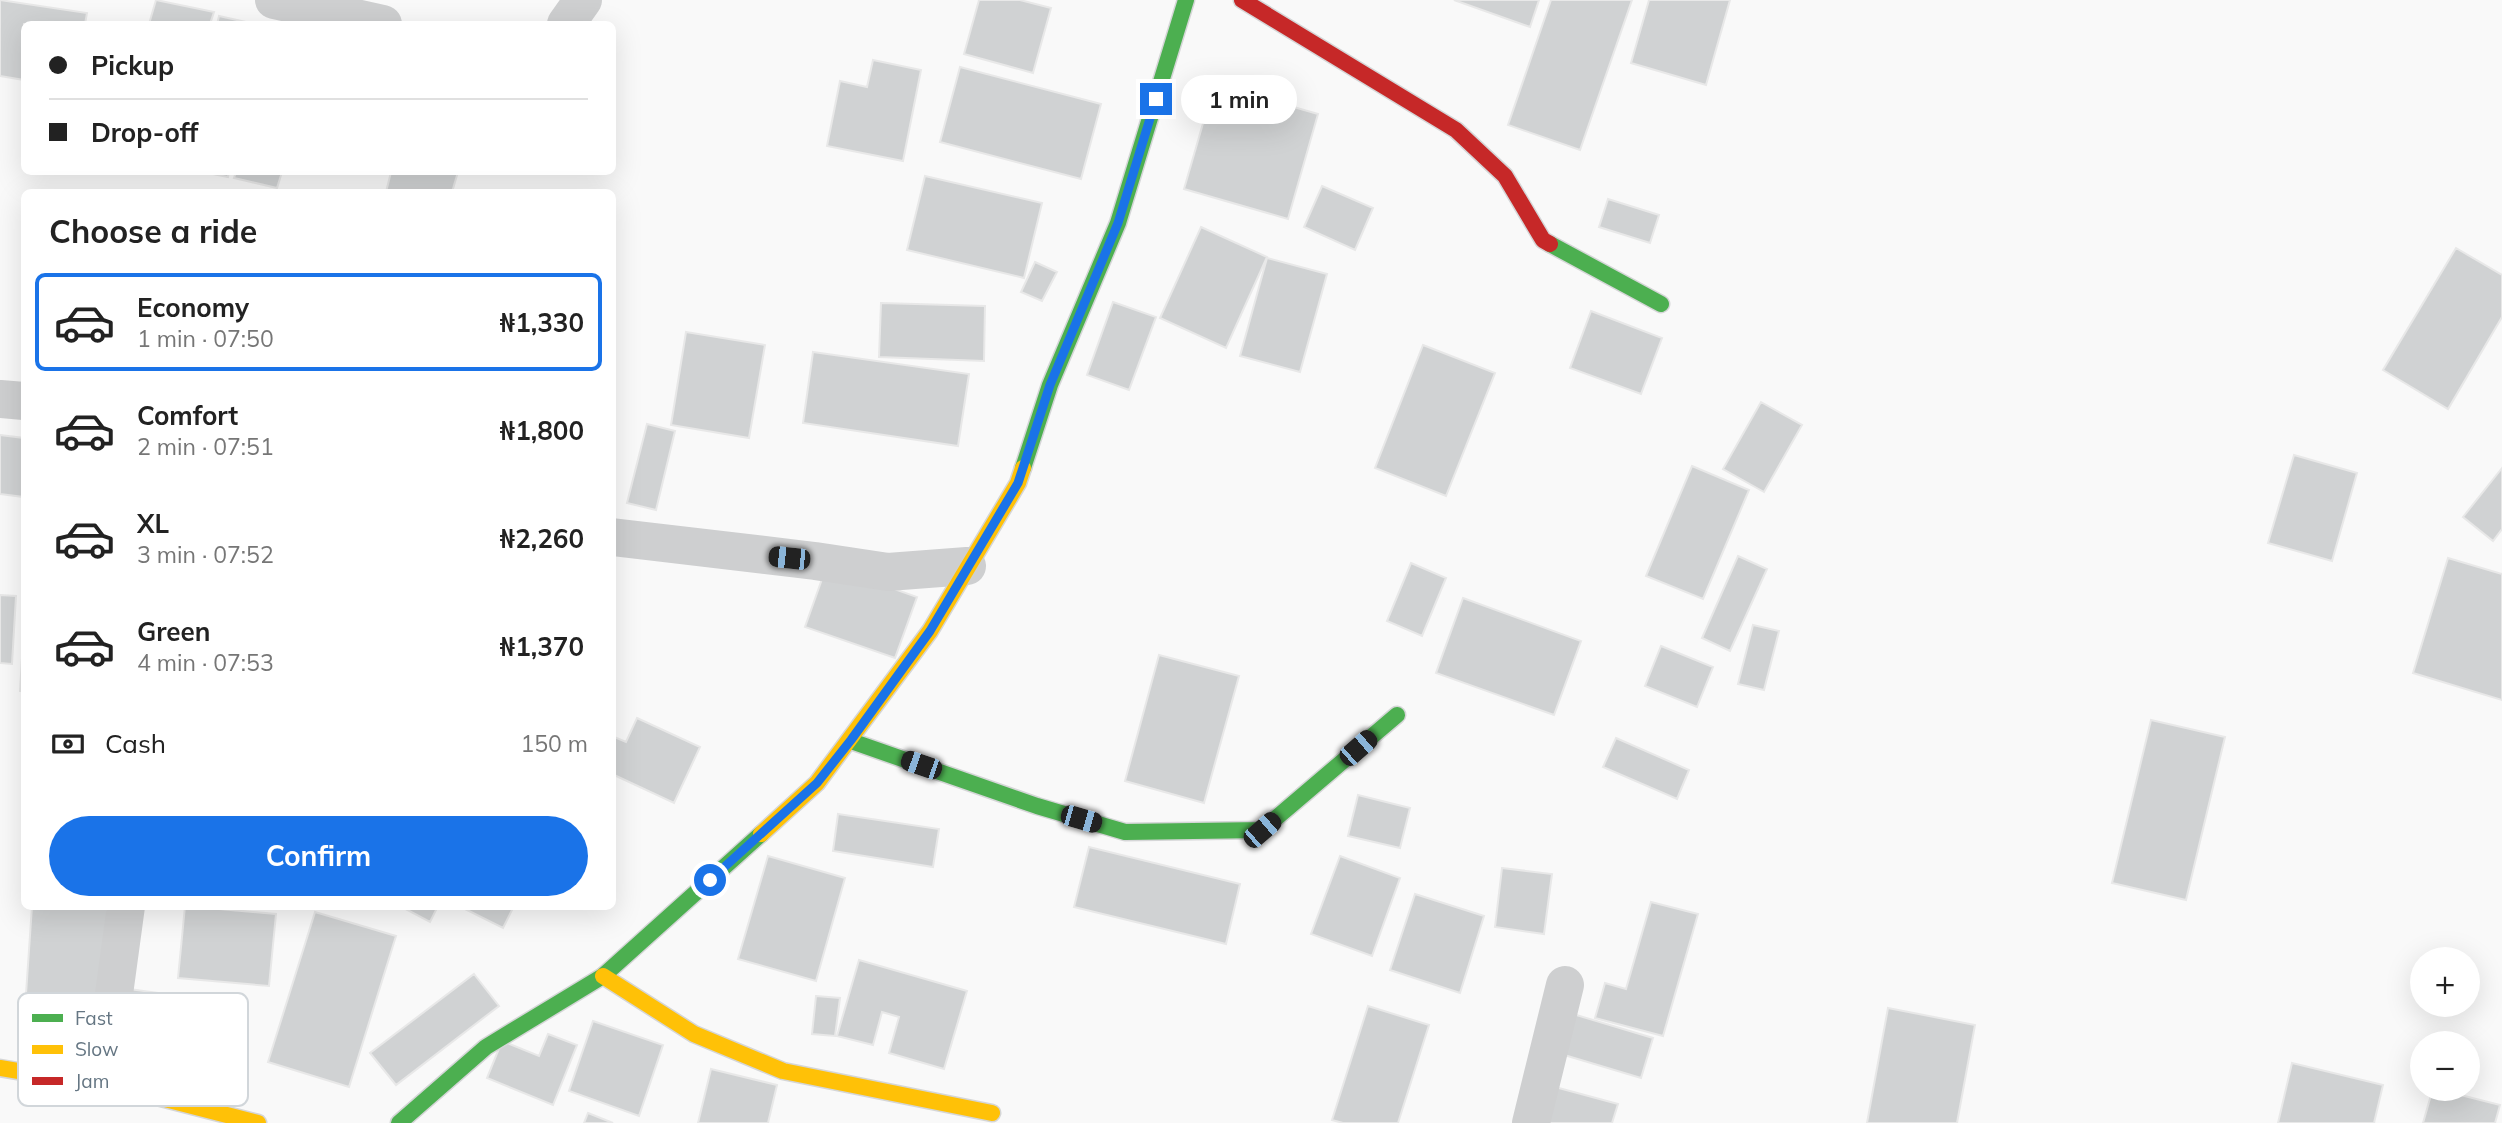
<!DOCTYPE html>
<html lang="en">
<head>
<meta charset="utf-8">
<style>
	body { margin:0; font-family:Mulish,sans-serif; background:#f6f6f6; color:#222; height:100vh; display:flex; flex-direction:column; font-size:26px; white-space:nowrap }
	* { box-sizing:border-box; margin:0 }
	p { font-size:23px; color:#767676 }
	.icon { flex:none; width:38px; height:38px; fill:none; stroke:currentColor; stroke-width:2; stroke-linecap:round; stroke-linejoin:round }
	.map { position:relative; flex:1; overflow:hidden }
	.side { position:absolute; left:21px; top:189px; width:595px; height:721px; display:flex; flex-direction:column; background:#fff; border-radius:10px; box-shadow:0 7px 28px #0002 }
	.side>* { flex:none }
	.banner { position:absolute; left:21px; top:21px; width:595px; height:154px; border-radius:10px; box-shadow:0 7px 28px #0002; display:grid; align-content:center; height:154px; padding:0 28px; background:#fff }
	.fabs { position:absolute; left:2410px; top:947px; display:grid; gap:14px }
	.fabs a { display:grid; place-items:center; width:70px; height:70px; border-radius:50%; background:#fff; box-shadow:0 7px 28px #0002; font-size:35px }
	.end { position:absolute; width:32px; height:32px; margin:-16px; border:9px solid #1a73e8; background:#fff; box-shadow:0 0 0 4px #fff }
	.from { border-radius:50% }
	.bubble { position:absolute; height:49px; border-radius:24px; background:#fff; box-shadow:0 7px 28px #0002; font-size:23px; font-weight:700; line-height:49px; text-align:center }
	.car { position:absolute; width:21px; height:42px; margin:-21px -10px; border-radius:9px; box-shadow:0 0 5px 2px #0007; background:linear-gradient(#222 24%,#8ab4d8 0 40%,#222 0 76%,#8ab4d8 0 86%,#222 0) }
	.banner b { display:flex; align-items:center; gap:24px; height:66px; font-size:26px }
	.banner b+b { border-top:2px solid #e0e0e0 }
	.banner i { width:18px; height:18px; background:#222 }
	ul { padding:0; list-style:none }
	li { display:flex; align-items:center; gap:21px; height:98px; margin:0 14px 10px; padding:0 14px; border:4px solid transparent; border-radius:10px }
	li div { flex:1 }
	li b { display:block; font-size:26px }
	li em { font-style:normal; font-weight:700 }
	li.selected { border-color:#1a73e8 }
	li>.icon { width:63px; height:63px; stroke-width:1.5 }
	h2 { padding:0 28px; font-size:32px; line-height:84px }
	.pay { display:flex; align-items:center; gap:18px; height:77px; padding:0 28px; font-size:26px }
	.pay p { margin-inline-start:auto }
	.primary-button { display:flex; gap:14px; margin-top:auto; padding:14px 28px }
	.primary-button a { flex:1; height:80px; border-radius:42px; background:#1a73e8; color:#fff; font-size:28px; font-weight:700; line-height:80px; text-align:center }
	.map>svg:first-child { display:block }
</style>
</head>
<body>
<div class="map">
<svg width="2502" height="1123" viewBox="0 0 2502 1123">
	<rect width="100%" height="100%" fill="#f9f9f9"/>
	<path fill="#d0d2d3" stroke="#e8e8e8" stroke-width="2" d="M0 0 87 13 85 24H24V80L0 76Z
		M156 0 214 12 210 24H149Z
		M979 0H1020L1051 8 1033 73 964 54Z
		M1454 0H1539L1530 27Z
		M1551 0H1632L1580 150 1508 125Z
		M1649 0H1730L1706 85 1631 63Z
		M219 16 255 24H217Z
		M873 60 921 70 903 161 827 146 840 81 867 87Z
		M960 67 1101 104 1081 179 940 142Z
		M1252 95 1318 114 1288 219 1184 189 1208 106 1246 117Z
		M203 172H229L228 177Z
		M236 172H282L277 188 234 178Z
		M391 172H458L452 192H386Z
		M925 176 1042 203 1024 278 907 250Z
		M1322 186 1373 208 1355 250 1304 227Z
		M1608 199 1659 215 1650 243 1599 227Z
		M1201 227 1267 257 1226 348 1160 318Z
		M2456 248 2502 275V317L2448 409 2383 370Z
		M1267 258 1327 274 1300 372 1240 356Z
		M1035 262 1057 272 1042 301 1021 292Z
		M1113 302 1156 317 1129 390 1087 375Z
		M881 303 985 306 984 361 879 357Z
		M1591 311 1662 338 1641 394 1570 368Z
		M686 332 765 345 749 438 671 425Z
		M1423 345 1495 373 1446 496 1375 468Z
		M813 352 969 374 958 446 803 423Z
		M1761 402 1802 425 1764 492 1723 469Z
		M647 424 675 431 656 510 627 503Z
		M0 435 24 438V497L0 494Z
		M2294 455 2357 473 2332 561 2268 543Z
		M1692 466 1749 490 1703 599 1646 576Z
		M2502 468V529L2493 541 2463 517Z
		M1738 556 1767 569 1730 651 1702 638Z
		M2448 558 2502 574V700L2413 673Z
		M1411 563 1446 578 1422 636 1387 621Z
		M827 565 917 597 895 658 805 627Z
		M0 595 16 596 12 664 0 663Z
		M1463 598 1581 641 1554 715 1436 673Z
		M24 625V691H20Z
		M1753 625 1779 631 1764 690 1738 684Z
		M1661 646 1713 667 1697 707 1645 686Z
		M1159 655 1239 676 1204 803 1125 781Z
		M637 718 700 747 674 803 612 774V736L626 742Z
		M2151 720 2225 737 2186 900 2112 883Z
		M1616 738 1689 770 1677 799 1603 767Z
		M1358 795 1410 808 1400 848 1348 836Z
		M838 814 939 829 933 867 833 851Z
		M1089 847 1240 884 1226 944 1074 907Z
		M768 856 845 878 816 981 738 959Z
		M1340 856 1400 878 1372 956 1311 934Z
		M1502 868 1552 874 1544 934 1495 927Z
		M1415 894 1484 916 1460 993 1390 970Z
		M1651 902 1698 914 1663 1036 1595 1018 1605 983 1626 989Z
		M32 906H108L101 998 26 994Z
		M185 906 276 914 269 986 178 978Z
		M400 906H438L430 922Z
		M459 906H514L503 928Z
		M315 912 396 936 349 1087 268 1062Z
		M859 960 967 991 944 1069 889 1053 899 1017 882 1012 873 1045 837 1036Z
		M474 974 499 1006 396 1085 370 1053Z
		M129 989 159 993 150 1063 120 1058Z
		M816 996 840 998 835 1036 812 1034Z
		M1368 1006 1429 1025 1398 1123H1343L1332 1120Z
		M1888 1008 1975 1025 1957 1123H1867Z
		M1563 1011 1653 1038 1641 1078 1551 1051Z
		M593 1021 663 1045 639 1116 569 1091Z
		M548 1034 577 1045 553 1105 487 1078 502 1041 539 1056Z
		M2292 1063 2383 1085 2374 1123H2278Z
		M711 1069 777 1085 768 1123H698Z
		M1544 1084 1618 1104 1612 1123H1533Z
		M2433 1088 2500 1105 2495 1123H2423Z
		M588 1113 613 1123H584Z"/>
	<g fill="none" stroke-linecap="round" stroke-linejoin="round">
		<g stroke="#d5d6d7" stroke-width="19">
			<path id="fast" d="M1550 244 1661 304
				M1023 468 1050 385 1118 223 1186 0
				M851 741 1037 806 1125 832 1262 830 1397 715
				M399 1123 486 1047 603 976 761 834"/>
		</g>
		<g stroke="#d5d6d7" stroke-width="19">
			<path id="slow" d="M761 834 817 783 930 631 1018 483 1023 468
				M603 976 694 1034 783 1071 992 1113
				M0 1068 130 1090 258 1123"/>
		</g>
		<g stroke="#d5d6d7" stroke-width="19">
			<path id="jam" d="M1242 0 1456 130 1505 176 1543 240 1550 244"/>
		</g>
		<path stroke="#cecfd0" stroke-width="38" d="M274 0 383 24
			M566 24 583 0
			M0 399 24 401
			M612 537 815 561 888 572 967 566
			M102 1082 126 906
			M1531 1123 1565 985"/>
		<use href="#fast" stroke="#4caf50" stroke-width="16"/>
		<use href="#slow" stroke="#ffc107" stroke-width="16"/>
		<use href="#jam" stroke="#c62828" stroke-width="16"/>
	</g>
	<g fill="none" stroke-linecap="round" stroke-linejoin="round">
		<path stroke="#1a73e8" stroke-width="9" d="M710 880 817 783 851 740 930 631 1018 483 1050 385 1118 223 1156 99"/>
	</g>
	<rect x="18" y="993" width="230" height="113" rx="10" fill="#fff" stroke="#d1d6da" stroke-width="2"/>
	<rect x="32" y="1014" width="31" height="8" fill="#4caf50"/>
	<rect x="32" y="1045" width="31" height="9" fill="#ffc107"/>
	<rect x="32" y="1077" width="31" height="8" fill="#c62828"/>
	<g font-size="19" fill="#657683">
		<text x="75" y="1025">Fast</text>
		<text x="75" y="1056">Slow</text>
		<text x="75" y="1088">Jam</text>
	</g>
</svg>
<div class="fabs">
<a>+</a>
<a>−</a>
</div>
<i class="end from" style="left:710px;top:880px"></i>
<i class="end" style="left:1156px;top:99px"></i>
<div class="bubble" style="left:1181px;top:75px;width:116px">1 min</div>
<i class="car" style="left:789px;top:558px;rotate:276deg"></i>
<i class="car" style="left:1358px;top:748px;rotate:49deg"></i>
<i class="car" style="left:921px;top:765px;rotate:289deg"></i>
<i class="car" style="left:1081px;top:819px;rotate:106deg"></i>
<i class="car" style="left:1262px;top:830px;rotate:49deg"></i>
<div class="banner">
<b><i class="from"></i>Pickup</b>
<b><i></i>Drop-off</b>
</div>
<section class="side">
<h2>Choose a ride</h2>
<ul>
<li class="selected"><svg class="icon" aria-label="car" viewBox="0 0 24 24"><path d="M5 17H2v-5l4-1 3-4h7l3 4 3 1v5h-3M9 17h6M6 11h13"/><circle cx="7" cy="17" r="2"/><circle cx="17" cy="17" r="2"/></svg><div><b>Economy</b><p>1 min · 07:50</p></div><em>₦1,330</em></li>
<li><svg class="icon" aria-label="car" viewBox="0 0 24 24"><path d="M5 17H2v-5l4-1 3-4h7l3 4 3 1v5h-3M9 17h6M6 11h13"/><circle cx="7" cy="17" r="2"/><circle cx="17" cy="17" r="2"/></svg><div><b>Comfort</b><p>2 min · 07:51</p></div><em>₦1,800</em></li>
<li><svg class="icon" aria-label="car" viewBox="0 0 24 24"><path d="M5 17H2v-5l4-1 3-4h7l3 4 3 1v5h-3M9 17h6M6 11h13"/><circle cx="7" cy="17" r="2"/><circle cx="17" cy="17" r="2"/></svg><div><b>XL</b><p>3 min · 07:52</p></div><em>₦2,260</em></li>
<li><svg class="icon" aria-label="car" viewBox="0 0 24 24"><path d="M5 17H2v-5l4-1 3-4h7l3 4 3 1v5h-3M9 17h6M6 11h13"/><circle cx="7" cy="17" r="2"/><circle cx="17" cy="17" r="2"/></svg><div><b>Green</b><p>4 min · 07:53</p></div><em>₦1,370</em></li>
</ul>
<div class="pay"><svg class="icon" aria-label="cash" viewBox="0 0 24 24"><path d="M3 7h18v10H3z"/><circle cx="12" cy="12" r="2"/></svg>Cash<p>150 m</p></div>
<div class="primary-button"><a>Confirm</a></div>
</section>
</div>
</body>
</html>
